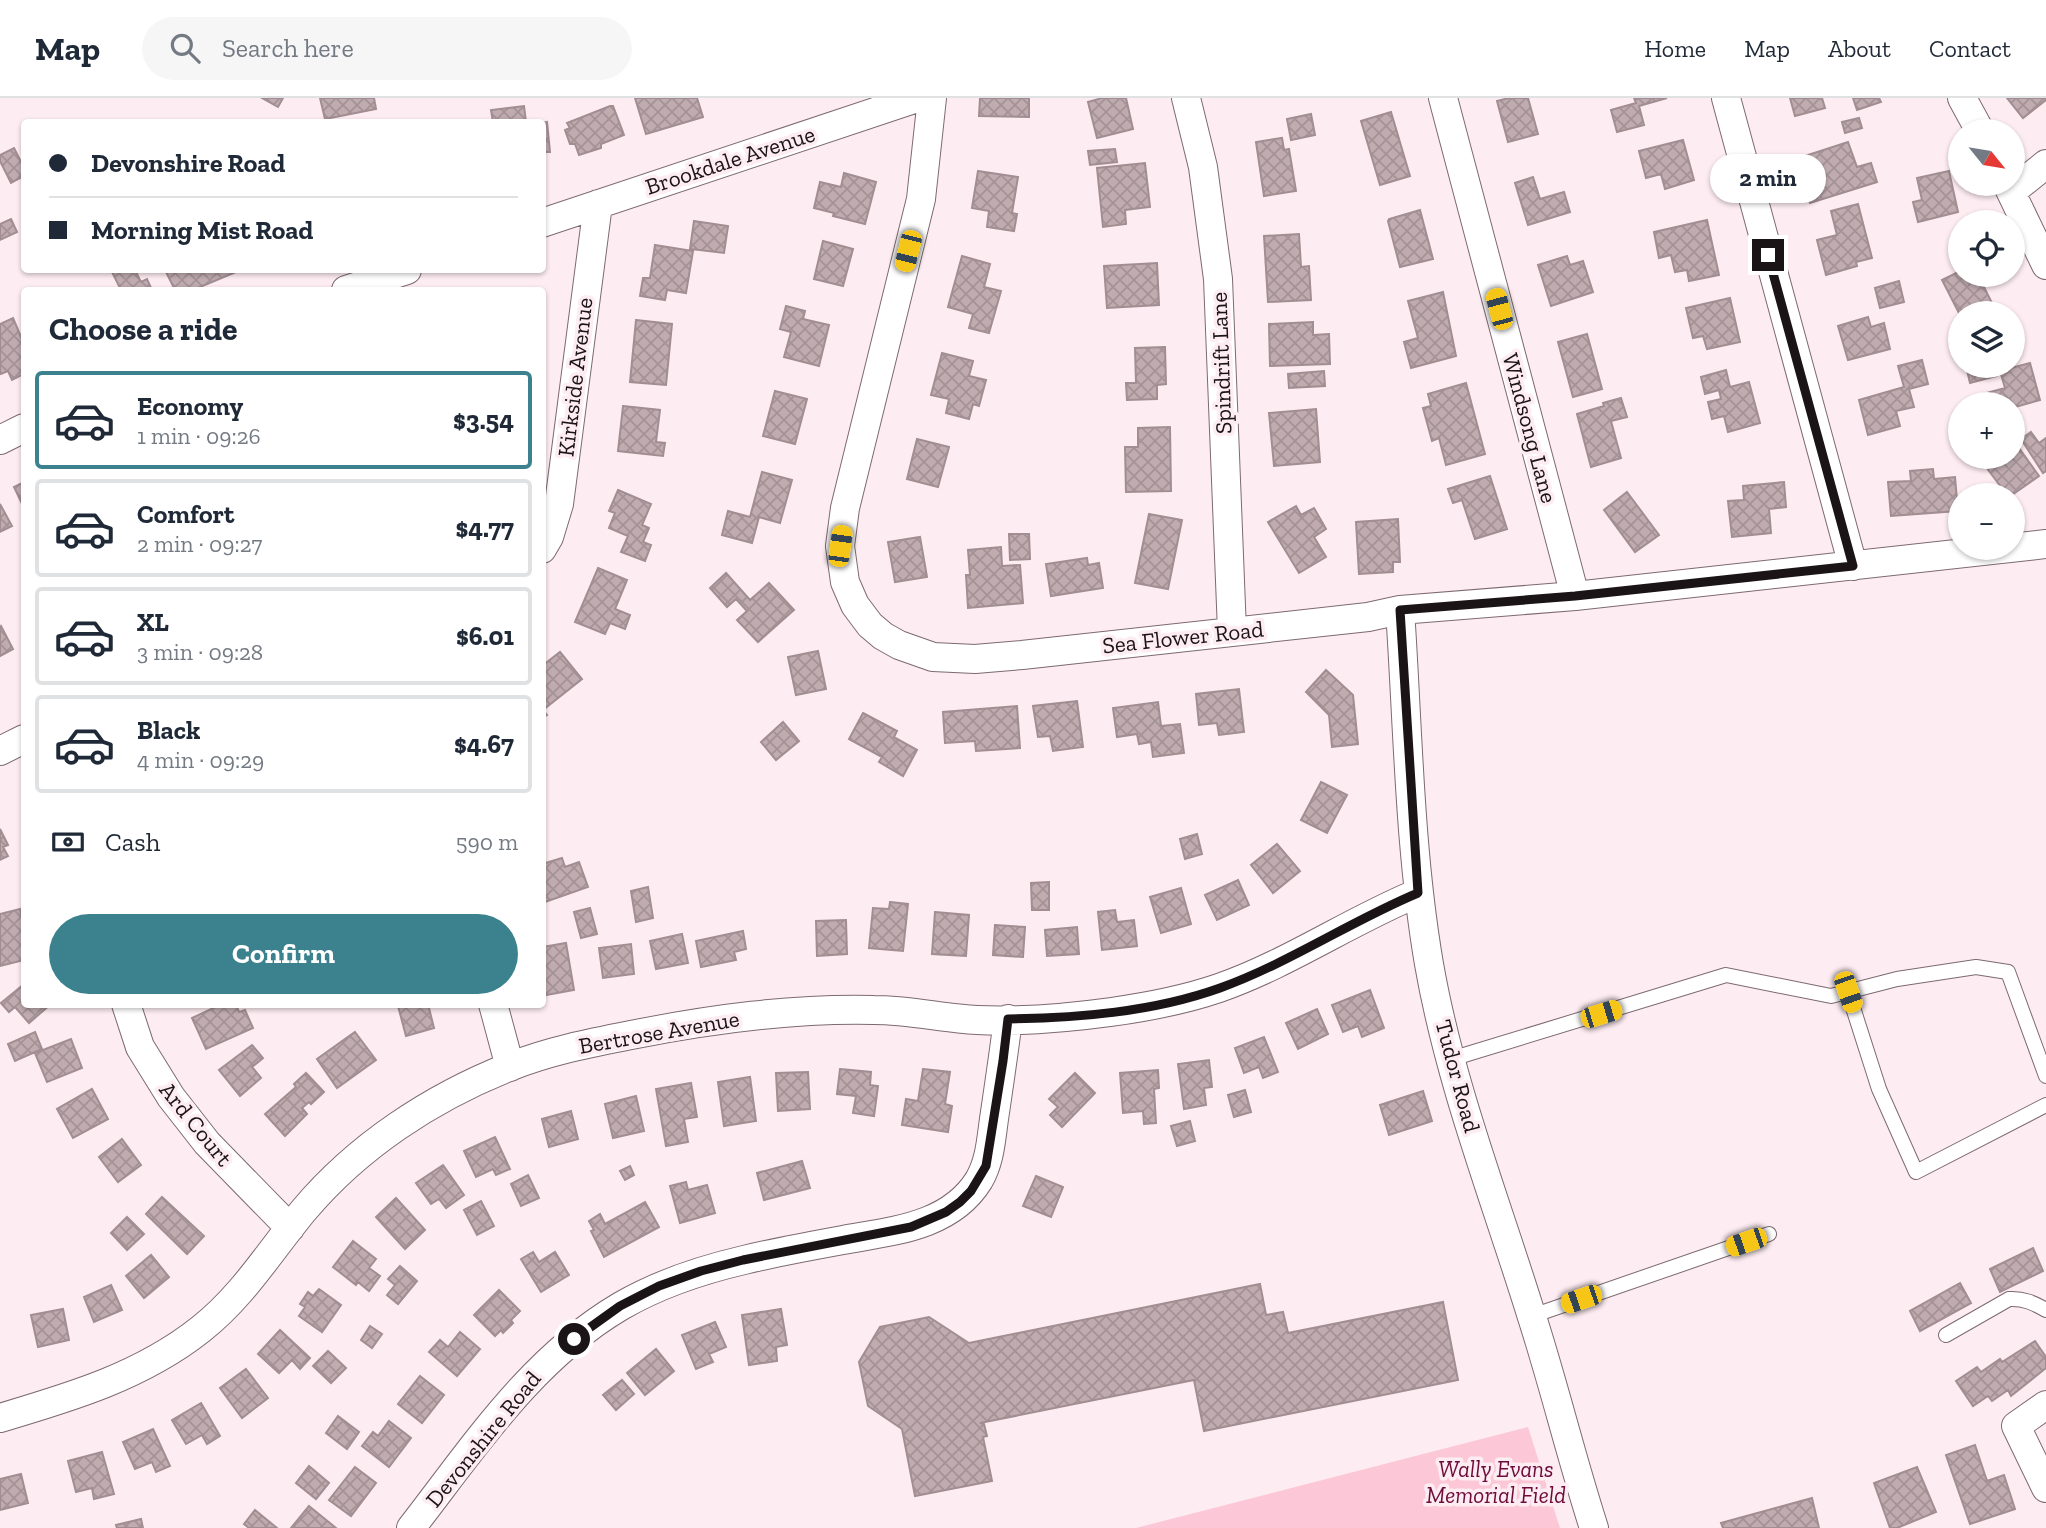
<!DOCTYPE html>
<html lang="en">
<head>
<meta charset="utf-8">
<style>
	body { margin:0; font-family:"Zilla Slab",serif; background:#f6f6f7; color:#1f2937; height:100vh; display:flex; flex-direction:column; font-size:26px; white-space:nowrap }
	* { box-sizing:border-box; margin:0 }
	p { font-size:23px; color:#747a83 }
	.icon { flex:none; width:38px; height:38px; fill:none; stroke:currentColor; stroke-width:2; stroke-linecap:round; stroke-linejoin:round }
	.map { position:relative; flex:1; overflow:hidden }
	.details { position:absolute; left:21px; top:189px; width:525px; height:721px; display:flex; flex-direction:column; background:#fff; border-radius:7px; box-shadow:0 2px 5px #0004 }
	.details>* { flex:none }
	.top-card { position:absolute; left:21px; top:21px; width:525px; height:154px; border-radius:7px; box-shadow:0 2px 5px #0004; display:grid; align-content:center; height:154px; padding:0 28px; background:#fff }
	.needle { width:46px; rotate:120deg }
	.fabs { position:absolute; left:1948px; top:21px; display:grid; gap:14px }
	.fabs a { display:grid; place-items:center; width:77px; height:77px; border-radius:50%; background:#fff; box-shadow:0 2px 5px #0004; font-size:35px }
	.end { position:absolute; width:32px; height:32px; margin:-16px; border:9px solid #1b1416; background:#fff; box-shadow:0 0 0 4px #fff }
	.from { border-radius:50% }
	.bubble { position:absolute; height:49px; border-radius:24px; background:#fff; box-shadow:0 2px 5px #0004; font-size:23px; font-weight:700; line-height:49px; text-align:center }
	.car { position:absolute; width:21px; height:42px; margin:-21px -10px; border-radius:9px; box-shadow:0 0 5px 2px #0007; background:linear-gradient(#f5c518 24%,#345 0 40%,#f5c518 0 76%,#345 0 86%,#f5c518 0) }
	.top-card b { display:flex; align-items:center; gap:24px; height:66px; font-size:26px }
	.top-card b+b { border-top:2px solid #e0e1e3 }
	.top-card i { width:18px; height:18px; background:#1f2937 }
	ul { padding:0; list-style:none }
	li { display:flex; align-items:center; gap:21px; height:98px; margin:0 14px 10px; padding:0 14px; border:4px solid #e0e1e3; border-radius:7px }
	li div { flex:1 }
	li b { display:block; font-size:26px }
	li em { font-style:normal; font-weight:700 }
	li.selected { border-color:#3c828e }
	li>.icon { width:63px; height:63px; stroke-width:1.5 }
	h2 { padding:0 28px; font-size:32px; line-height:84px }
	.pay { display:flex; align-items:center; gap:18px; height:77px; padding:0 28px; font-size:26px }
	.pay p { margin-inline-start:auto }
	.cta { display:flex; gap:14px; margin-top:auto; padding:14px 28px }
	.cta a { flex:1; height:80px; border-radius:42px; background:#3c828e; color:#fff; font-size:28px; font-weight:700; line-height:80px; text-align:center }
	header { display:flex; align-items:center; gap:42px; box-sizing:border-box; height:98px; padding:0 35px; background:#fff; border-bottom:2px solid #e0e1e3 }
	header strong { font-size:33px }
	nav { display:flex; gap:38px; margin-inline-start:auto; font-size:24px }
	.search { width:490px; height:63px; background:#f6f6f7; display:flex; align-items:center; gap:18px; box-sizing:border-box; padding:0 24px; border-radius:38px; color:#747a83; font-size:26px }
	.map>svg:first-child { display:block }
</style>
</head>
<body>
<header>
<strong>Map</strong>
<div class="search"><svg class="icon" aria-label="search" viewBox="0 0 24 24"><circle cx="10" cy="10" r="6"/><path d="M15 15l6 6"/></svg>Search here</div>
<nav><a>Home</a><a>Map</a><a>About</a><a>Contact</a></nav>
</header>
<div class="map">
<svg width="2046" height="1430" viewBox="0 0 2046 1430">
	<defs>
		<pattern id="building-cross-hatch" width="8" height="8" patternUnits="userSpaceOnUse" patternTransform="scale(1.75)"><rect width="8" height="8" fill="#bfabb0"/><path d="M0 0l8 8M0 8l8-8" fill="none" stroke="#a49297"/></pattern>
	</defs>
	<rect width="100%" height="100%" fill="#fdecf1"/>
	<path fill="#fcc8d8" d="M1528 1329 1560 1430H1136Z"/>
	<path fill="url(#building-cross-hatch)" stroke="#a18d92" stroke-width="2" d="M262 0H283L278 9Z
		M320 0H374L376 11 325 21Z
		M635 0H697L703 19 646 36Z
		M980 0H1029V19L979 18Z
		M1102 0H1126L1133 31 1097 40 1088 4Z
		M1509 0H1528L1538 36 1508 44 1497 3Z
		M1634 0H1667L1639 8 1644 27 1617 34 1611 12 1636 5Z
		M1790 0H1822L1825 10 1795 18Z
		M1853 0H1879L1881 4 1857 12Z
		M2007 0H2046V2L2023 20Z
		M524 8 526 24H493L491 12Z
		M610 8H613L624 37 601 46V50L579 57 575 46H570L565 32 570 30 567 25Z
		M1391 14 1410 78 1380 87 1361 23Z
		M1311 16 1315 37 1291 42 1287 21Z
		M1859 20 1862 30 1845 35 1842 24Z
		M547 24 550 54H542V25Z
		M1282 40 1284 52 1289 51 1296 93 1264 98 1256 44Z
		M1683 42 1694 82 1665 91 1661 76 1646 80 1639 53Z
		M1848 44 1857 69 1871 65 1877 84 1810 105 1803 82 1808 80 1802 59Z
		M14 50 24 70V78L11 85 0 63V57Z
		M1115 51 1117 64 1090 67 1088 53Z
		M1145 65 1150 109 1125 112 1126 126 1103 129 1097 70Z
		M978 73 1018 79 1012 115 1017 116 1014 133 987 129 989 113 972 110Z
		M1949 73 1958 114 1918 124 1913 104 1922 102 1917 80Z
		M844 75 876 84 865 126 833 118 834 115 814 110 820 84 841 89Z
		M1533 79 1540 101 1564 94 1570 114 1528 127 1515 85Z
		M1858 106 1872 160 1856 164 1857 168 1826 177 1817 142 1837 137 1831 113Z
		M1420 112 1433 161 1400 169 1388 123 1389 121Z
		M11 121 17 134 0 142V126Z
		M1707 122 1719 177 1689 183 1687 172 1675 174 1671 157 1659 160 1654 134Z
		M694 123 728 128 724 155 690 151Z
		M1299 136 1301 169 1309 168 1311 202 1268 204 1264 138Z
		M823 143 853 151 843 188 814 181Z
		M655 147 693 153 686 195 667 192 665 202 640 198 643 180H650Z
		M962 158 990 166 984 189 1001 193 989 235 969 230 973 216 948 209Z
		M1567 158 1570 167 1583 163 1593 194 1551 208 1538 167Z
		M1157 165 1159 207 1107 210 1104 168Z
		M111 172H135L141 184 147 181 152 192H121Z
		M165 172H235L236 174 193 192H175Z
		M1960 173V177H1978L1996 213 1960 215V217L1942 182Z
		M1899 183 1904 204 1880 210 1875 190Z
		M1443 194 1456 258 1411 270 1404 244 1418 240 1408 203Z
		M1730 200 1740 244 1707 251 1703 238 1693 240 1686 210Z
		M786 208 805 213 803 221 829 227 819 268 784 259 791 234 780 231Z
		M1868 219 1871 229 1884 225 1890 251 1848 262 1838 228Z
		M13 220 24 246V276L12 282 8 273 1 276 0 273V226Z
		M636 222 672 226 666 287 630 284Z
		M1313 224V237L1329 236 1330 266 1270 268 1269 226Z
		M1587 236 1602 291 1573 299 1558 244Z
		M1165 249 1166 286 1157 287V301L1127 302 1126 285H1136L1135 250Z
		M942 255 973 263 969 278 986 282 979 308 973 306 969 321 946 315 949 301 931 297Z
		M1922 262 1928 286 1909 291 1914 309 1896 313 1900 328 1868 337 1859 302 1904 289 1898 268Z
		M2030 265 2040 302 2012 310V306H1986L1983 296 2005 290 2000 273Z
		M1966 268H1993L1996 278 1970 285Z
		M1726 272 1730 289 1749 284 1760 325 1728 334 1724 318 1712 321 1708 304 1721 301 1719 292 1705 296 1701 279Z
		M1324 273 1325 288 1289 290 1288 276Z
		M1466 285 1485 356 1446 367 1439 340 1432 343 1423 310 1431 308 1428 296Z
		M775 293 807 301 795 346 763 338Z
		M1621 300 1627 319 1611 323 1621 360 1591 369 1577 316 1604 308 1603 305Z
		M623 308 660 312 656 344 665 345 663 358 618 353Z
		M1316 311 1320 364 1274 368 1269 315Z
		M1170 329 1171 393 1126 394 1125 349H1138V330Z
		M2031 334 2039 345 2046 340V373L2043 375 2021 341Z
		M917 341 949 349 938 389 907 381Z
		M2017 347 2039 378 2012 397H2007L1986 369 2000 359H2012V350Z
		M1933 371 1934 381 1955 379 1958 413 1891 418 1888 384 1911 383 1910 373Z
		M762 374 792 382 780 425 759 419 752 445 722 437 728 413 750 419Z
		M1490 378 1507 431 1475 441 1462 402 1453 405 1448 391Z
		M24 384V410L14 389Z
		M1784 384 1786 409 1769 411 1771 435 1732 439 1728 403 1744 402 1743 388Z
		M618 392 651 406 642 427 649 430 643 444 651 447 645 463 621 454 628 438 609 430 615 415 609 413Z
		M1627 394 1659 437 1635 454 1604 412Z
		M0 406 12 428 0 434Z
		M1296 408 1301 417 1314 410 1326 431 1314 439 1326 459 1299 475 1268 424Z
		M1149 416 1182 422 1168 491 1135 485Z
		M1398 421 1400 464H1393V474L1359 476 1356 424Z
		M1009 436H1029L1030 461 1010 462Z
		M920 439 927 479 895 484 888 444Z
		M1001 449 1002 468 1020 467 1023 505 968 510 966 477H970L968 452Z
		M1087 460 1088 467 1099 465 1103 490 1051 498 1046 466Z
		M598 470 627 482 615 511 630 517 625 531 610 525 605 536 575 524Z
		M726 475 750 502 769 485 794 512 758 544 737 522 747 513 736 501 727 509 710 490Z
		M1 528 13 551 0 558V529Z
		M818 553 826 591 796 597 788 559Z
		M560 554 582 581 543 612 547 617 542 620V568Z
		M1326 572 1353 597 1358 646 1332 649 1329 617 1306 594Z
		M1239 591 1244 634 1219 637 1217 625 1199 627 1196 596Z
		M1077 603 1083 649 1053 653 1050 638 1038 639 1033 608Z
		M1158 604 1161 628 1180 626 1184 655 1153 659 1151 644 1139 646 1137 636 1117 639 1113 610Z
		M1017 608 1020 650 976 653 975 643 945 645 943 614Z
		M863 615 897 633 894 639 917 652 903 678 879 664 882 659 849 641Z
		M783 624 799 643 776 662 761 644Z
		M1321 684 1347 697 1327 735 1301 722Z
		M0 731 8 747 3 749 8 758 0 762Z
		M1197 736 1202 756 1185 761 1180 741Z
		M1277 746 1300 773 1273 795 1251 767Z
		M562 760 565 769 579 764 588 789 542 805V766Z
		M1238 782 1249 807 1217 822 1205 797Z
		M1049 784V812H1032L1031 785Z
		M648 789 653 820 636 824 631 793Z
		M1181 790 1191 826 1161 835 1150 799Z
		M890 804 908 806 903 853 869 850 873 810 889 811Z
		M590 810 597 836 581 840 574 814Z
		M20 811 24 829V862L0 868V816Z
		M1115 812 1117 824 1134 822 1137 848 1102 852 1098 814Z
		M935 814 969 817 966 858 932 856Z
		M846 822 847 856 817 858 816 823Z
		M995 827 1025 829 1023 859 993 857Z
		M1077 829 1079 856 1047 858 1045 832Z
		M743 833 746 851 734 854 736 862 701 869 696 843Z
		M682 836 688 865 656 871 650 843Z
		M566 845 574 892 546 897 542 879V849Z
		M631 846 634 876 603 880 599 850Z
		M24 886V906H51L29 925 15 909 9 914 1 905Z
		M1370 892 1384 930 1362 939 1358 928 1343 934 1332 907Z
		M222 906H236L239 914 245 912 253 930 206 951 192 920Z
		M404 906H428L434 930 406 938 398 908Z
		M1317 911 1328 936 1298 951 1286 925Z
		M35 934 42 951 15 963 8 946Z
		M355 934 376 962 337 990 317 961Z
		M1264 939 1278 974 1263 980 1259 969 1244 975 1235 950Z
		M71 941 82 970 47 984 35 955Z
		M252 947 263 960 252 969 261 980 240 998 219 972Z
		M1209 962 1212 989 1204 990 1206 1007 1184 1011 1178 966Z
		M840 971 871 974 870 987 878 988 874 1018 853 1015 856 998 837 996Z
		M923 971 950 974 945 1006 952 1008 948 1034 902 1027 906 1001 918 1003Z
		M1158 972 1159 990 1154 991 1156 1025 1144 1026 1143 1013 1123 1015 1120 975Z
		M808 974 810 1011 778 1013 776 975Z
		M306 975 324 994 311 1006 309 1004 302 1010 307 1016 285 1038 265 1016 296 989 294 986Z
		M1075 975 1095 995 1062 1029 1050 1017 1058 1009 1049 1001Z
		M750 979 756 1023 724 1028 718 984Z
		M691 985 697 1019 684 1021 688 1044 666 1048 656 991Z
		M92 991 108 1021 73 1040 57 1011Z
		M1245 992 1251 1014 1234 1019 1228 997Z
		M1423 993 1432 1023 1389 1037 1380 1007Z
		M636 998 644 1033 613 1040 605 1006Z
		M571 1013 578 1041 549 1049 542 1021Z
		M1190 1023 1195 1043 1177 1048 1171 1028Z
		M495 1039 510 1071 496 1077 493 1071 476 1079 464 1053Z
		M122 1041 141 1067 118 1084 99 1059Z
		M802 1063 810 1090 764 1102 757 1075Z
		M443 1067 464 1097 446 1110 439 1101 431 1106 416 1085Z
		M630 1068 634 1077 625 1082 620 1073Z
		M528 1077 539 1100 521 1108 511 1086Z
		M1036 1078 1063 1089 1051 1119 1023 1108Z
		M686 1084 688 1092 707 1087 715 1115 680 1125 670 1088Z
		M162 1099 204 1138 187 1156 146 1116Z
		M396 1100 425 1132 405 1151 376 1119Z
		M481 1103 494 1128 477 1137 464 1112Z
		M645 1104 659 1129 604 1159 591 1133 594 1132 589 1123 600 1116 605 1126Z
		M127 1119 144 1136 127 1152 111 1135Z
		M353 1143 376 1161 369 1170 380 1178 369 1193 358 1184 356 1187 333 1169Z
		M2033 1150 2043 1173 2000 1194 1990 1171Z
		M533 1154 539 1164 555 1154 569 1177 541 1194 521 1161Z
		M151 1157 169 1179 144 1200 126 1178Z
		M400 1168 417 1183 398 1206 387 1197 395 1187 388 1181Z
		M1960 1185 1971 1205 1920 1233 1910 1213Z
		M1260 1186 1266 1217 1283 1214 1288 1235 1443 1204 1458 1282 1204 1333 1194 1282 980 1325 984 1326 987 1338 983 1339 992 1383 915 1398 902 1331 868 1308 859 1264 880 1229 929 1219 969 1245Z
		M111 1187 122 1212 94 1224 84 1199Z
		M319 1191 341 1207 322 1234 299 1218 305 1209 300 1206 308 1194 313 1198Z
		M499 1192 520 1213 511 1222 513 1225 503 1235 501 1232 495 1238 474 1217Z
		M63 1211 69 1242 38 1249 31 1217Z
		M781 1211 787 1247 776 1249 777 1263 749 1267 742 1217Z
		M715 1224 726 1249 709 1256 713 1264 696 1271 682 1237Z
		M370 1228 382 1236 372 1250 361 1242Z
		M280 1232 310 1260 300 1271 292 1262 279 1275 258 1256Z
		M460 1234 480 1251 457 1278 429 1254 440 1242 448 1249Z
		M2035 1243 2046 1259V1270L2011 1298 2008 1292 1992 1303 1988 1298 1973 1308 1956 1283 1977 1269 1981 1274 2000 1261 2002 1264Z
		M656 1251 674 1273 645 1297 627 1275Z
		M328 1253 346 1270 331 1285 313 1268Z
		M246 1271 268 1300 242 1320 220 1290Z
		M420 1278 444 1297 422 1325 398 1306Z
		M622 1282 634 1296 616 1312 603 1297Z
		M201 1305 220 1338 207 1346 202 1337 186 1346 172 1322Z
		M338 1318 359 1334 347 1351 326 1335Z
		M389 1323 411 1340 389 1369 362 1348 373 1334 378 1338Z
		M153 1331 170 1368 156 1374 152 1364 135 1371 123 1344Z
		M1975 1347 1987 1383 2004 1377 2015 1411 1970 1426 1946 1357Z
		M102 1354 114 1396 94 1401 92 1390 76 1394 68 1363Z
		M309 1368 329 1385 316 1401 296 1385Z
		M355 1369 376 1385 351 1418 329 1402Z
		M1917 1369 1936 1414 1897 1430H1890L1874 1385Z
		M21 1376 28 1405 0 1412V1381Z
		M1812 1400 1819 1430H1723L1721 1425Z
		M309 1408 336 1430H291Z
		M255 1412 277 1430H249L244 1426Z
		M141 1421 143 1430H117L116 1427Z"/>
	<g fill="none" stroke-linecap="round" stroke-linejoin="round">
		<g stroke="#7d6a70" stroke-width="16">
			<path id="lane" d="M1848 894 1879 991 1916 1074 2046 1007
				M1451 961 1726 877 1831 898 1897 881 1976 869 2008 874 2046 978
				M1532 1218 1769 1136
				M1946 1237 2009 1201C2023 1200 2034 1205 2046 1212"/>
		</g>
		<g stroke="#7d6a70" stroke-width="30">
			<path id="street" d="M932 0 921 101 845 410 840 448 845 484 855 507 870 527 883 538 899 547 933 559 975 561 1022 557 1368 519 1400 512 1575 498 2046 446
				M1186 0 1203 69 1218 181 1232 533
				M1443 0 1575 498
				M1726 0 1853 468
				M1962 0 1980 33
				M2007 86 2046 167
				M2011 94 2046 66
				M542 125 917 0
				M346 192 407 172
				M0 342 24 330
				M542 451 549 439 559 406 598 106
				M1400 512C1408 629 1409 749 1429 866 1450 986 1495 1100 1531 1216 1554 1287 1571 1359 1594 1430
				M0 653 24 641
				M126 906 140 949 171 999 207 1045 290 1130
				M493 906 510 969
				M2046 1307 2016 1328 2046 1390
				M0 1320C71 1299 142 1278 201 1231 243 1198 270 1153 304 1112 358 1048 431 1000 509 969 549 953 590 945 631 937 712 921 792 910 874 912 909 912 943 920 977 922 1021 924 1067 920 1111 914 1147 909 1184 902 1219 890 1288 866 1350 823 1418 795
				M411 1430C474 1349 531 1261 621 1208 659 1186 701 1172 744 1162 777 1154 810 1148 843 1142 892 1133 950 1129 979 1082 990 1063 991 1042 994 1021 999 987 1004 954 1008 921"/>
		</g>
		<use href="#lane" stroke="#fff" stroke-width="14"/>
		<use href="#street" stroke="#fff" stroke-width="28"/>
	</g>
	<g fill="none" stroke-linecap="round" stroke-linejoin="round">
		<path stroke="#1b1416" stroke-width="9" d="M574 1241 620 1208 659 1188 701 1173 743 1162 911 1129 946 1114 960 1104 971 1093 986 1068 1003 963 1008 921C1078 920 1153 914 1220 890 1289 865 1351 823 1418 795L1400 512 1575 498 1853 468 1768 157"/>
	</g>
	<g text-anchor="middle" stroke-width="7" stroke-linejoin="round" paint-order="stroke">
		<g font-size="23" fill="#1b1416" stroke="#fdecf1">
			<text transform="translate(730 62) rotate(-18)" y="8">Brookdale Avenue</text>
			<text transform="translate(1221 265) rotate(-92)" y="8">Spindrift Lane</text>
			<text transform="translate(575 279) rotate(-83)" y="8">Kirkside Avenue</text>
			<text transform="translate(1530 330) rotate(75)" y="8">Windsong Lane</text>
			<text transform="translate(1183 539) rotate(-6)" y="8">Sea Flower Road</text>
			<text transform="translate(659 934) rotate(-10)" y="8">Bertrose Avenue</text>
			<text transform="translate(1458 978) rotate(75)" y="8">Tudor Road</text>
			<text transform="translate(196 1026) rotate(51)" y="8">Ard Court</text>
			<text transform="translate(483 1341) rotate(-51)" y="8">Devonshire Road</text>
		</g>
		<g font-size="23" font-style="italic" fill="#6d0b3a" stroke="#fdecf1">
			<text x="1496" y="1379">Wally Evans<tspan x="1496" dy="26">Memorial Field</tspan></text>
		</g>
	</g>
</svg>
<div class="fabs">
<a><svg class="needle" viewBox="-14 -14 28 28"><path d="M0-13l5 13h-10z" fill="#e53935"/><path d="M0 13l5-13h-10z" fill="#747a83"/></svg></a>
<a><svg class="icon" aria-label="locate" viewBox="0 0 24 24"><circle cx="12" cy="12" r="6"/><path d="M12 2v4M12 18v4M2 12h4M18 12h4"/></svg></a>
<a><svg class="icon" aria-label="layers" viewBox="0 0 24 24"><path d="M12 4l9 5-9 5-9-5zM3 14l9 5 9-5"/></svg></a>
<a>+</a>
<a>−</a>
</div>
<i class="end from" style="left:574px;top:1241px"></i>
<i class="end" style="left:1768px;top:157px"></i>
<div class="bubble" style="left:1710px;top:56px;width:116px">2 min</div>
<i class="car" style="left:908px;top:153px;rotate:194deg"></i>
<i class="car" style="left:1499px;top:211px;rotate:345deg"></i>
<i class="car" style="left:840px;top:448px;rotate:8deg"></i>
<i class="car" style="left:1848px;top:894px;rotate:161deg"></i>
<i class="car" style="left:1601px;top:916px;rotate:73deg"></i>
<i class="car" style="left:1746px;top:1144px;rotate:251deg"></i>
<i class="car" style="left:1581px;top:1201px;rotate:251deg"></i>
<div class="top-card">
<b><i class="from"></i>Devonshire Road</b>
<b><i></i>Morning Mist Road</b>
</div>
<section class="details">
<h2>Choose a ride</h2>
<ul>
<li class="selected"><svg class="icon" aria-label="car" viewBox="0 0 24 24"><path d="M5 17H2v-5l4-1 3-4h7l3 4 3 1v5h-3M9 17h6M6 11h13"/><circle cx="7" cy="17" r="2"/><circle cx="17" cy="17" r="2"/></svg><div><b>Economy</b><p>1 min · 09:26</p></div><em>$3.54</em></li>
<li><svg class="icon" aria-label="car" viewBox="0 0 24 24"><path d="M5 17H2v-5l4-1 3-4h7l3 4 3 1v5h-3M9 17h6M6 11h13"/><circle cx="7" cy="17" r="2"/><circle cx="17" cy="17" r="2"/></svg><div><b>Comfort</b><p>2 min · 09:27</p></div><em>$4.77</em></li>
<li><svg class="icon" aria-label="car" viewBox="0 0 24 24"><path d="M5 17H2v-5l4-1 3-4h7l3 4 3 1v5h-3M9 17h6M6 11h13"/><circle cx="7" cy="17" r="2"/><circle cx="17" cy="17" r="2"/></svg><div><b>XL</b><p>3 min · 09:28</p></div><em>$6.01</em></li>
<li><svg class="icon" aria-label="car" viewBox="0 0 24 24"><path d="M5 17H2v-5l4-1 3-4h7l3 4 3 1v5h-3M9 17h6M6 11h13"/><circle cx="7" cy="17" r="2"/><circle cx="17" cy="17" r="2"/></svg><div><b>Black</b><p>4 min · 09:29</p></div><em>$4.67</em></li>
</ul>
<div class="pay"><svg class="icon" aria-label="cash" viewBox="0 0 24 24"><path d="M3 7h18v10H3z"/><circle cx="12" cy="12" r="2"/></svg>Cash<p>590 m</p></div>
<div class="cta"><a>Confirm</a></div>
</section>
</div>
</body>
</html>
